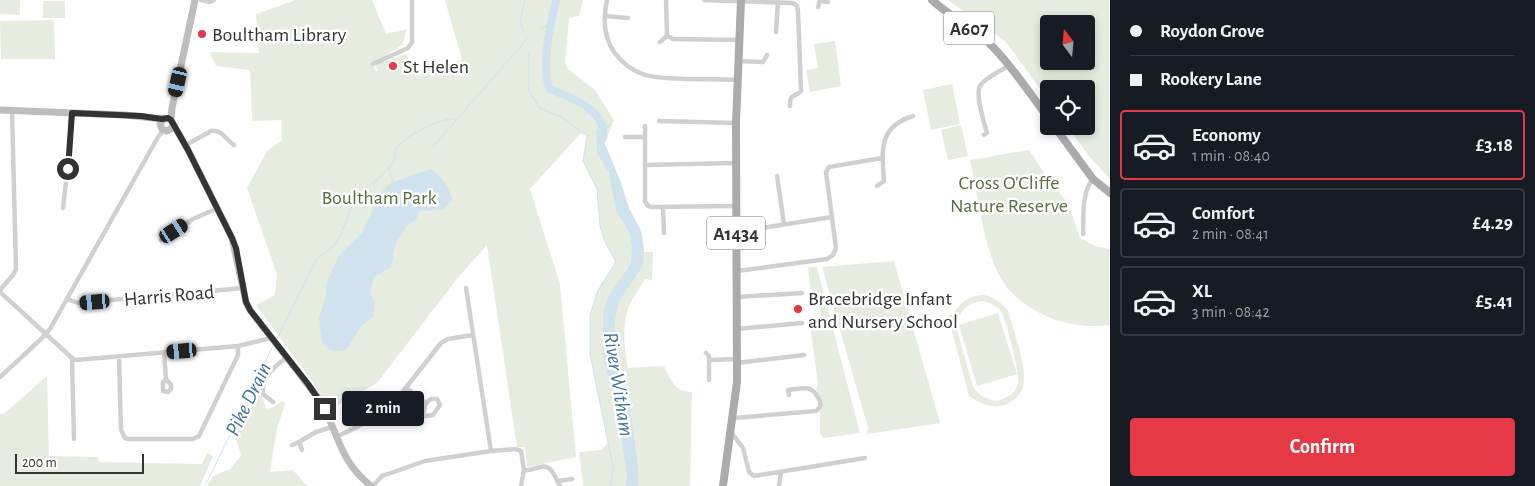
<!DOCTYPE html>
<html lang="en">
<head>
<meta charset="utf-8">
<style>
	body { margin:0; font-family:"Alegreya Sans",sans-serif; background:#242831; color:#f1f3f6; height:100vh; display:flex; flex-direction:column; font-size:19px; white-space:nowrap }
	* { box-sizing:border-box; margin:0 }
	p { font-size:16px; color:#9ea1a6 }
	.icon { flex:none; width:28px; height:28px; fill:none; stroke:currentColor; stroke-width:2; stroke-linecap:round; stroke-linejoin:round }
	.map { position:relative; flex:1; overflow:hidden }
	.side { display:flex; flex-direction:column; background:#171b24; width:425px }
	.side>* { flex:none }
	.hud { display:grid; align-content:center; height:110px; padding:0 20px; background:#171b24 }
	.needle { width:32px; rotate:344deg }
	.fabs { position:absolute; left:1040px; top:15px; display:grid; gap:10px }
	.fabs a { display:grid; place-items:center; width:55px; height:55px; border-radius:5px; background:#171b24; box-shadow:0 2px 8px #0003; font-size:25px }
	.scale { position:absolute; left:15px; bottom:12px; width:129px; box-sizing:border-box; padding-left:5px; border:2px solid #333; border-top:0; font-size:14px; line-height:18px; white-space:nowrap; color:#333; -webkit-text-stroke:4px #fff; paint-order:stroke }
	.end { position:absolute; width:22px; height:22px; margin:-11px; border:6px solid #333; background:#fff; box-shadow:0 0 0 2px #fff }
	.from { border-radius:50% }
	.bubble { position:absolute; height:35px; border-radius:5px; background:#171b24; box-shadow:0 2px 8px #0003; font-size:16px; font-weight:600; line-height:35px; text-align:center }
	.car { position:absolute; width:15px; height:30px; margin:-15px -8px; border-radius:6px; box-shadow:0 0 4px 1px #0007; background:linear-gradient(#222 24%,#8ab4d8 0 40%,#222 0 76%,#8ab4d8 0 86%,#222 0) }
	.hud b { display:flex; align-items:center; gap:18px; height:48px; font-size:19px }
	.hud b+b { border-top:1px solid #363941 }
	.hud i { width:12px; height:12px; background:#f1f3f6 }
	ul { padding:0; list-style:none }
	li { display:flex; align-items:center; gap:15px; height:70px; margin:0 10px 8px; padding:0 10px; border:2px solid #363941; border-radius:5px }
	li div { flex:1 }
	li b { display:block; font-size:19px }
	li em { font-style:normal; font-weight:600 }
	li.on { border-color:#e63946 }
	li>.icon { width:45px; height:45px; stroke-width:1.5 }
	.button { display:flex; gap:10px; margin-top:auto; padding:10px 20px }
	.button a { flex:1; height:58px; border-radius:5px; background:#e63946; color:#fff; font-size:20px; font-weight:600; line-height:58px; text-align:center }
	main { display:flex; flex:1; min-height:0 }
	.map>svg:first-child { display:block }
</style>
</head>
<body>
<main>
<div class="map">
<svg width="1110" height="486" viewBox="0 0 1110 486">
	<rect width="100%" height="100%" fill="#fff"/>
	<path fill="#e6ecdf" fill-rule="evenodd" d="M0 0H20V15L0 14Z
		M296 0H372L386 34 407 29 402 45 373 64 376 72 378 71 375 64 407 54 414 70H417L419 74 462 60 445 0H583L579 16 569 18 565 63 568 69 595 90 614 120 601 153 639 252H653L652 280 645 279C640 288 633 297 629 306 622 325 624 349 628 368L664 366C672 381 674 392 692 392L690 486H583L579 452 602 450 608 442 590 354V315L598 290 616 262 605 242 600 226 597 189 583 161 587 136 583 133 580 134 530 189 560 284 576 457 527 467 525 447H517L487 245 456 280 377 383 331 409 328 407 312 381 256 305 275 295 277 275 247 188 267 151 282 140 281 120 252 121 250 70 216 66 210 52 259 53 256 14Z
		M948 0H1110V179L1089 156 1067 126H1086V89H1049V101L1005 41ZM1049 24H1086V61H1049Z
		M43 1H65V18H43Z
		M54 20 55 59H1L0 21Z
		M835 41 841 86 810 92 806 70 818 68 814 44Z
		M952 84 960 124 931 130 923 90Z
		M961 125 968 156 948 160 941 130Z
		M1029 150 1050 182 1068 203 1080 238 1095 246 1110 249V325C1084 328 1059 324 1036 311 1020 302 1005 289 997 271 982 238 978 195 970 160Z
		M894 261 940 423 867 434 868 428 822 267Z
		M808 267H817L860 433 824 438 820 434V412L823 402 816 389 818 384 810 324 822 323 817 294 811 296Z
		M984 295C995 298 1001 302 1008 311 1013 330 1028 368 1023 386 1022 393 1015 400 1009 403 994 411 982 404 969 396L948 316 953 314C961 301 969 296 984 295ZM983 301C991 303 998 306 1002 313 1007 323 1020 374 1018 384 1015 394 1006 398 998 401 987 400 979 396 973 387L956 326C959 310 968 302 983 301Z
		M998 313 1017 374 977 386 959 325Z
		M47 376 49 456 98 457 99 462 202 464 207 453 213 456 200 486H0V414L5 413Z
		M260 389 266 409 273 407 283 401 285 404 277 428 270 472 293 470 307 486H207L213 476 230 469 241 455 235 436 252 392Z"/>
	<path fill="#cfe2ee" d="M610 124 603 139 620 180 629 208 641 231 644 248 643 266 619 301 615 319 614 338 615 350 630 408 638 466V486H626L627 475 619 422 603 356V313L608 297 628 268 631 262 632 248 630 234 616 210 609 173 597 153 596 130Z
		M431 169C442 178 450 186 452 201L442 210 420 211 416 219 406 227 397 241 393 252V259L391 267 374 277 370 293 375 302 373 317 362 325 347 349 341 351H335L328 349 322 342 319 318 325 299 327 282 340 254 362 233 378 198 386 187 393 182Z"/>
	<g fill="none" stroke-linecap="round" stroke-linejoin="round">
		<path stroke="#cfe2ee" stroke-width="1" d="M539 29 550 25
			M523 31 520 21 525 0
			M529 53V91L540 108 563 118 587 136 583 161 597 189 600 226 605 242 616 262 598 290 590 315V354L613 467 611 486
			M431 149 529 37
			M393 182 389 168C391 165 394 161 395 158 397 153 394 150 398 146 406 136 446 114 458 120
			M276 341 316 260 335 244 340 236 357 193 375 182 389 168
			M205 486 273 346"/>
		<path stroke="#cfe2ee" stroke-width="8" d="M556 0C551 22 540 69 550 89 571 98 606 109 603 137"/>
		<path stroke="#d0d0d0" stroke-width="4.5" d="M201 0 210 2 214 0
			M607 0C603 18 603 36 614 52 634 79 656 78 687 79 704 79 721 79 737 80
			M704 0 793 3 797 6 798 11 801 91C795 98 790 92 790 106
			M820 1 828 2
			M818 7 820 0
			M605 16 628 18
			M776 32 778 1
			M667 36 673 39 739 40
			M660 42 667 36 666 0
			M738 61 763 62 767 55
			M373 64 408 48 412 42V0
			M659 121 736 123
			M645 126V201L648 206 652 207 736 206
			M984 135 987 133C984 122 975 95 980 86 984 78 1002 70 1010 65
			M625 137H645
			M186 145 211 131C222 129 226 140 234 145
			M645 165 736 163
			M777 176 784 224
			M877 186 884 181C882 150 878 127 913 116
			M663 207 664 233
			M63 208 69 157 71 113
			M736 232 832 217
			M1083 234C1084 217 1081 193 1093 179
			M161 240 193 219 218 208
			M737 271 827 259 833 255 836 248 826 172 829 167 882 158
			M0 290 13 275 16 269 12 111
			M0 292 72 358 76 360 238 346 271 338
			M737 297 802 293
			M67 299 78 303 243 288
			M736 329 802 323
			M164 353 166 379 171 385V389L168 392 163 391V382L166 379
			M706 353 709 356V360
			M119 357 121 430 125 438 128 439H193L199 436 238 355V346
			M72 358 74 439
			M736 363 804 355
			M0 377 40 340 50 329 158 137 164 130
			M709 380V360L736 359
			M406 388 426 403
			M431 399H437L440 405 433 415 425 416 423 413 426 403Z
			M273 402 263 394C261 378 275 366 287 357
			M733 418 816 411 820 407C821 402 820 400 817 396 811 384 800 389 788 390L789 395
			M731 432 743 448 749 472 754 476 865 458
			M336 437 386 413 441 343 448 339 473 335
			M292 445 299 442
			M302 450 299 442 316 432 332 427
			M491 451 516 449 521 451 524 470 521 486
			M524 470C531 471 534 468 541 467 552 464 555 478 560 486
			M557 481 572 479
			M373 486 382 476 425 461 491 451 466 288
			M779 486 781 472"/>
		<path stroke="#bdbdbd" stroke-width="7" d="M0 110 125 115 162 119
			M171 120 172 108 195 0
			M173 124 172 128 167 131 162 129 160 124 164 118 171 120 188 150 232 238 246 302 250 310 319 399C339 432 338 460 371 486"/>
		<path stroke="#ababab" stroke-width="8" d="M932 0C950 17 974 27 991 45 1013 67 1030 94 1049 119
			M1054 126 1093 179 1110 193
			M723 486 737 382 736 123 741 0"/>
	</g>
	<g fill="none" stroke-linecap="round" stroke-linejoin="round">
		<path stroke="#333" stroke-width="6" d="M68 169 72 113 141 116 162 119 168 118 171 120 188 150 232 238 236 248 246 302 250 310 308 384 325 409"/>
	</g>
	<g fill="#e63946" stroke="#fff" stroke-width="2">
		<circle cx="202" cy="34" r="5"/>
		<circle cx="393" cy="66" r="5"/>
		<circle cx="798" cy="309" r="5"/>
	</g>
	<g text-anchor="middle" stroke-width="5" stroke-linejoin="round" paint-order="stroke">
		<g fill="#fff" stroke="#707070" stroke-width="1">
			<rect x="944" y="11.5" width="50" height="33" rx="4"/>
			<rect x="707" y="216.5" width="58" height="33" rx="4"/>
		</g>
		<g font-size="19" font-weight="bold" fill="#333">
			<text x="969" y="35">A607</text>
			<text x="736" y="240">A1434</text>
		</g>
		<g font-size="20" fill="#333" stroke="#fff" text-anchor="start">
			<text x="212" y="41">Boultham Library</text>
			<text x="403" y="73">St Helen</text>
			<text x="808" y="305">Bracebridge Infant<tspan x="808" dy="23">and Nursery School</tspan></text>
		</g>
		<g font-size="20" fill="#56703f" stroke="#fff">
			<text x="1009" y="189">Cross O'Cliffe<tspan x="1009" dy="23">Nature Reserve</tspan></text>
			<text x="379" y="204">Boultham Park</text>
		</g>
		<g font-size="20" fill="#333" stroke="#fff">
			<text transform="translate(169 295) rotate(-5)" y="7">Harris Road</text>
		</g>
		<g font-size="21" font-style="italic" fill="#3f7597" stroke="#fff">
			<text transform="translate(619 384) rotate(81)" y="7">River Witham</text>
			<text transform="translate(248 399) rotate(-64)" y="7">Pike Drain</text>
		</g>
	</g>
</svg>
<div class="fabs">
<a><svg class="needle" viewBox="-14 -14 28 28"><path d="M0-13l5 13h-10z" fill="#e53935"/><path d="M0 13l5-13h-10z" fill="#9ea1a6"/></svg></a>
<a><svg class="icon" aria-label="locate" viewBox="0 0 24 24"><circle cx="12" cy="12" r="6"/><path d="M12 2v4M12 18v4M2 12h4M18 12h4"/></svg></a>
</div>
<div class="scale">200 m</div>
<i class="end from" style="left:68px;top:169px"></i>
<i class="end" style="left:325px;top:409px"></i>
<div class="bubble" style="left:342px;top:391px;width:82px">2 min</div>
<i class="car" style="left:178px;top:82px;rotate:193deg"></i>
<i class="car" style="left:174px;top:231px;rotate:57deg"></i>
<i class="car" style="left:95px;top:302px;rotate:265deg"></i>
<i class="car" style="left:182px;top:351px;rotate:265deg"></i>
</div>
<section class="side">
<div class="hud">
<b><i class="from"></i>Roydon Grove</b>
<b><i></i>Rookery Lane</b>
</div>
<ul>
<li class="on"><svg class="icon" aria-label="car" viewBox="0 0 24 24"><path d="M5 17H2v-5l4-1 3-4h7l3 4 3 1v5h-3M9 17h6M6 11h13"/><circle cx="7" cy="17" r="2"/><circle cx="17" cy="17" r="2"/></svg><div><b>Economy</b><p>1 min · 08:40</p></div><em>£3.18</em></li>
<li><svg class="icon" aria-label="car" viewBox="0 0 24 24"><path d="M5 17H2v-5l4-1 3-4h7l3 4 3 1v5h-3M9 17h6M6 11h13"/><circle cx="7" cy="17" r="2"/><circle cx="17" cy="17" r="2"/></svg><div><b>Comfort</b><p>2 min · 08:41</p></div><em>£4.29</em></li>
<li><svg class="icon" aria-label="car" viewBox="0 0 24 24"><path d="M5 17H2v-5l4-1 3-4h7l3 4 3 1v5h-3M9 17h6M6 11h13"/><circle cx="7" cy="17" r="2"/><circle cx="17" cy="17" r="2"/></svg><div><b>XL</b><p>3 min · 08:42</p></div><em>£5.41</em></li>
</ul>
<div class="button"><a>Confirm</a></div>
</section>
</main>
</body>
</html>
